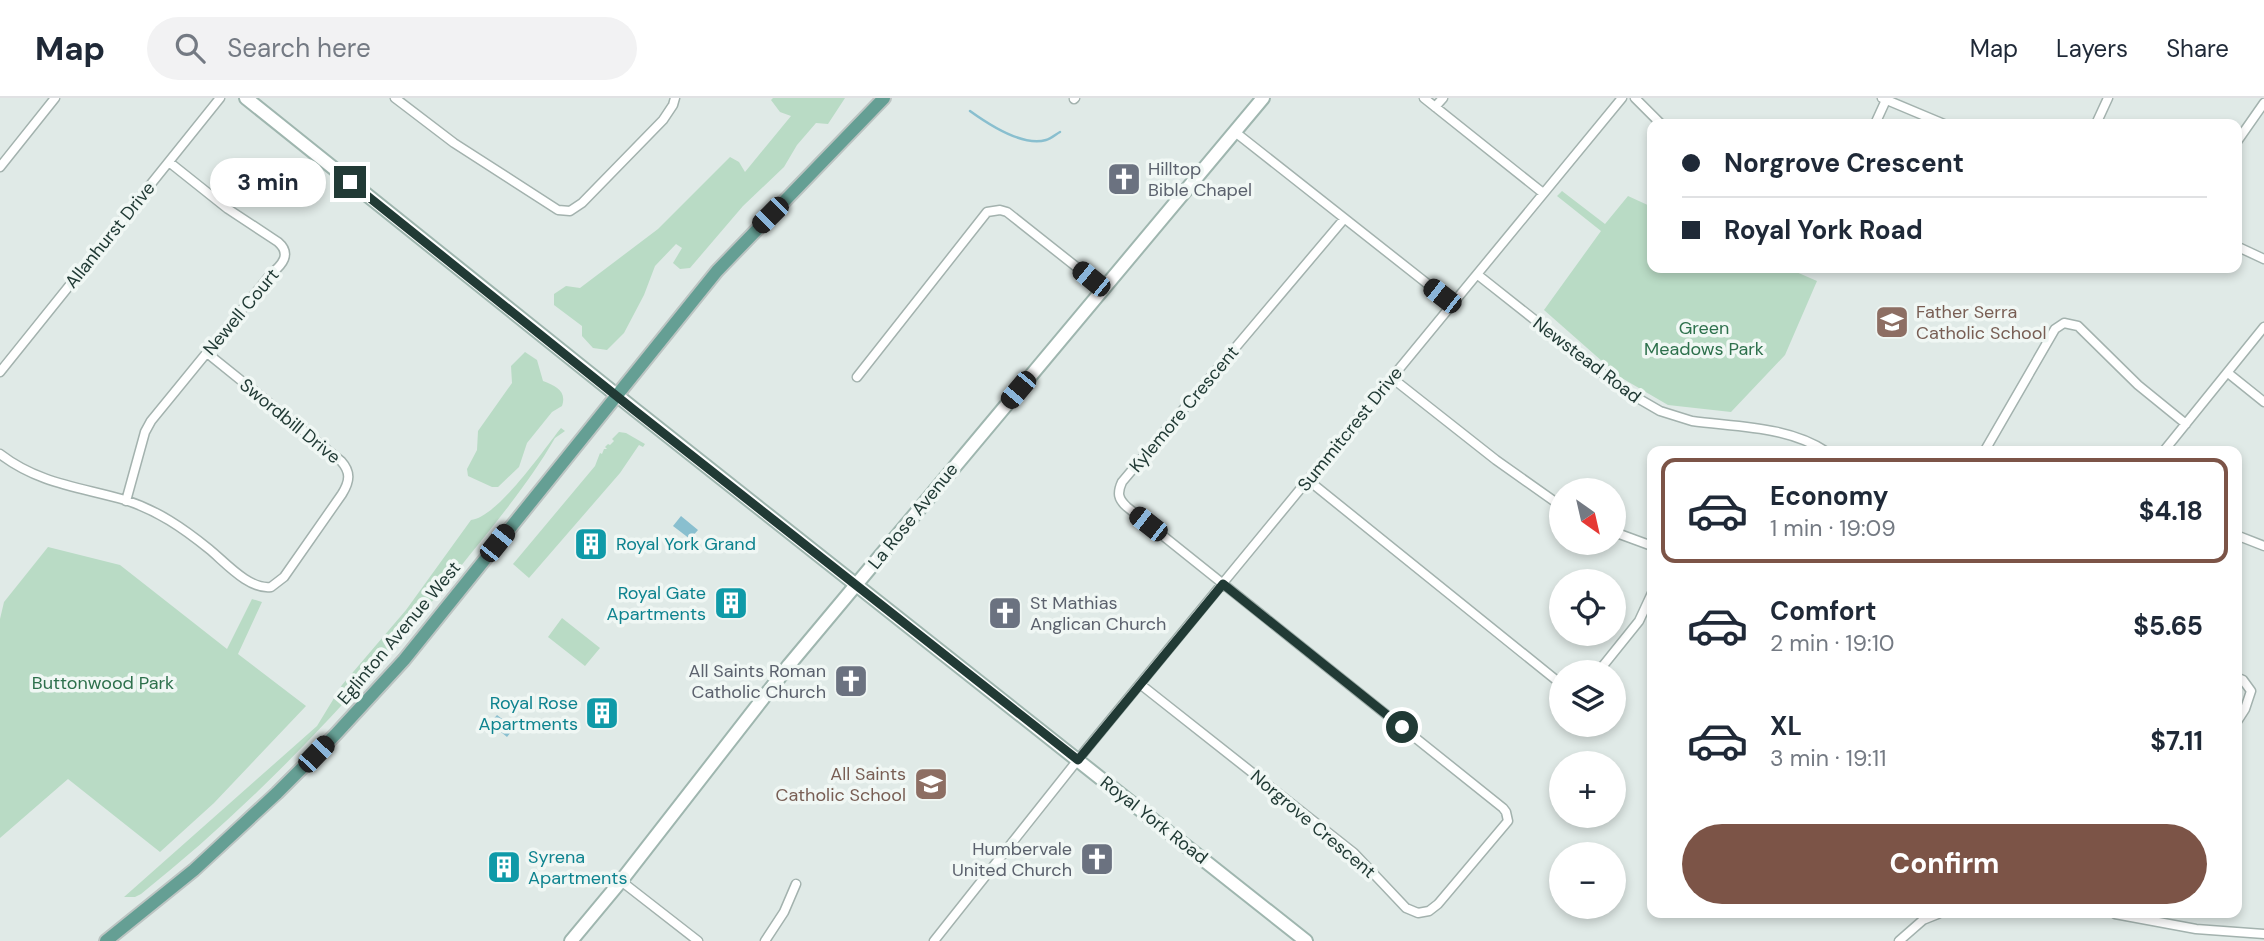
<!DOCTYPE html>
<html lang="en">
<head>
<meta charset="utf-8">
<style>
	body { margin:0; font-family:"DM Sans",sans-serif; background:#f2f2f3; color:#1f2937; height:100vh; display:flex; flex-direction:column; font-size:26px; white-space:nowrap }
	* { box-sizing:border-box; margin:0 }
	p { font-size:23px; color:#747a83 }
	.icon { flex:none; width:38px; height:38px; fill:none; stroke:currentColor; stroke-width:2; stroke-linecap:round; stroke-linejoin:round }
	.map { position:relative; flex:1; overflow:hidden }
	.drawer { position:absolute; left:1647px; top:348px; width:595px; height:472px; display:flex; flex-direction:column; background:#fff; border-radius:14px; box-shadow:0 4px 10px #0003 }
	.drawer>* { flex:none }
	.guide { position:absolute; left:1647px; top:21px; width:595px; height:154px; border-radius:14px; box-shadow:0 4px 10px #0003; display:grid; align-content:center; height:154px; padding:0 35px; background:#fff }
	.needle { width:46px; rotate:146deg }
	.buttons { position:absolute; left:1549px; top:380px; display:grid; gap:14px }
	.buttons a { display:grid; place-items:center; width:77px; height:77px; border-radius:50%; background:#fff; box-shadow:0 4px 10px #0003; font-size:35px }
	.end { position:absolute; width:32px; height:32px; margin:-16px; border:9px solid #213a35; background:#fff; box-shadow:0 0 0 4px #fff }
	.from { border-radius:50% }
	.bubble { position:absolute; height:49px; border-radius:24px; background:#fff; box-shadow:0 4px 10px #0003; font-size:23px; font-weight:700; line-height:49px; text-align:center }
	.car { position:absolute; width:21px; height:42px; margin:-21px -10px; border-radius:9px; box-shadow:0 0 5px 2px #0007; background:linear-gradient(#222 24%,#8ab4d8 0 40%,#222 0 76%,#8ab4d8 0 86%,#222 0) }
	.guide b { display:flex; align-items:center; gap:24px; height:66px; font-size:26px }
	.guide b+b { border-top:2px solid #e0e1e3 }
	.guide i { width:18px; height:18px; background:#1f2937 }
	ul { padding:12px 0 0; list-style:none }
	li { display:flex; align-items:center; gap:21px; height:105px; margin:0 14px 10px; padding:0 21px; border:4px solid transparent; border-radius:14px }
	li div { flex:1 }
	li b { display:block; font-size:26px }
	li em { font-style:normal; font-weight:700 }
	li.selected { border-color:#7c5447 }
	li>.icon { width:63px; height:63px; stroke-width:1.5 }
	.primary-button { display:flex; gap:14px; margin-top:auto; padding:14px 35px }
	.primary-button a { flex:1; height:80px; border-radius:42px; background:#7c5447; color:#fff; font-size:28px; font-weight:700; line-height:80px; text-align:center }
	header { display:flex; align-items:center; gap:42px; box-sizing:border-box; height:98px; padding:0 35px; background:#fff; border-bottom:2px solid #e0e1e3 }
	header strong { font-size:33px }
	nav { display:flex; gap:38px; margin-inline-start:auto; font-size:24px }
	.search { width:490px; height:63px; background:#f2f2f3; display:flex; align-items:center; gap:18px; box-sizing:border-box; padding:0 24px; border-radius:38px; color:#747a83; font-size:26px }
	.map>svg:first-child { display:block }
</style>
</head>
<body>
<header>
<strong>Map</strong>
<div class="search"><svg class="icon" aria-label="search" viewBox="0 0 24 24"><circle cx="10" cy="10" r="6"/><path d="M15 15l6 6"/></svg>Search here</div>
<nav><a>Map</a><a>Layers</a><a>Share</a></nav>
</header>
<div class="map">
<svg width="2264" height="843" viewBox="0 0 2264 843">
	<rect width="100%" height="100%" fill="#e0eae7"/>
	<path fill="#b9dbc5" d="M773 0H845L828 26 816 25 797 47 784 69 743 108 690 170 680 171 673 165 682 150 676 146 655 168 644 197 624 235 607 252 593 250 582 238V228L554 207V196L566 188 580 190 658 131 730 59 739 64 745 74 791 18 780 14 771 2Z
		M1562 93 1605 126 1628 98 1652 109V170H1787L1817 183 1785 257 1731 314 1668 307 1620 279 1544 212 1601 133 1557 98Z
		M525 254 537 262 543 283C556 288 567 293 562 308L552 314 527 345 519 369 498 389H492L468 378 467 371 477 352 478 333 512 285 511 268Z
		M561 330 565 333 555 340C528 387 491 430 457 473 361 592 260 701 141 796L135 799H124L317 628 342 587 406 512 471 422C498 419 544 351 561 330Z
		M619 334 626 335 645 346 643 349 639 347 620 375 529 480 513 466 595 368 600 355 602 356 604 351H607L605 349 608 346 610 347 614 343 612 341Z
		M48 449 120 467 227 551 252 501 262 504 238 556 306 608 214 705 160 754 68 681 0 740V521L4 504Z
		M562 520 600 550 585 568 548 539Z"/>
	<path fill="#89bfcf" d="M681 418 698 432 690 441 673 428Z
		M497 617 514 630 507 639 490 625Z"/>
	<g fill="none" stroke-linecap="round" stroke-linejoin="round">
		<path stroke="#89bfcf" stroke-width="2.5" d="M970 13C988 26 1022 49 1046 42 1051 41 1056 36 1060 34"/>
		<g stroke="#a3b2ae" stroke-width="11">
			<path id="street" d="M395 0 454 45 558 112 570 113 582 105 663 22 673 7 675 0
				M1424 0 1543 95
				M1635 0 1661 26
				M1882 0 1944 26
				M1074 1 1075 0
				M1435 9 1443 0
				M1875 26 1886 2
				M2096 26 2108 0
				M1235 34 1453 206
				M2236 45 2264 5
				M0 69 55 0
				M2236 148 2264 161
				M1478 177 1622 291 1660 313 1692 323C1737 329 1788 328 1827 354
				M0 274 220 0
				M2228 275 2264 304
				M857 279 987 114 1000 112 1007 114 1103 190
				M1392 280 1496 362 1561 408
				M1984 354 2055 231 2064 225 2078 228 2138 287 2186 326
				M2163 354 2264 229
				M0 356C39 386 80 389 125 402 157 412 183 430 209 451 225 464 249 492 271 489L284 479 342 396C350 383 351 374 341 363L207 255
				M1308 382 1561 586
				M126 403 145 334 151 323 271 176C282 167 292 156 278 144L228 111 169 64
				M1614 434 1652 448
				M2236 437 2264 448
				M1598 574 1639 523 1652 495
				M2236 579 2243 582 2251 593 2245 611 2236 625
				M1140 586 1354 755 1406 810 1418 815 1429 813 1438 806 1508 723 1506 714 1503 710 1127 409C1118 401 1117 395 1122 384L1344 121
				M621 783 698 843
				M2115 816 2196 831 2264 836
				M765 843 784 814 796 786
				M934 843 1088 649 1622 0
				M1899 843 1923 822 1938 816"/>
		</g>
		<g stroke="#9fb6af" stroke-width="16">
			<path id="secondary" d="M246 0 634 311 1306 843
				M571 843 621 783 789 567 1263 0"/>
		</g>
		<g stroke="#bcc4c2" stroke-width="16">
			<path id="primary" d="M106 843 194 772 277 695 335 637 404 562 717 173 884 0"/>
		</g>
		<use href="#street" stroke="#fff" stroke-width="8"/>
		<use href="#secondary" stroke="#fff" stroke-width="12"/>
		<use href="#primary" stroke="#659f94" stroke-width="12"/>
	</g>
	<g fill="none" stroke-linecap="round" stroke-linejoin="round">
		<path stroke="#213a35" stroke-width="9" d="M350 84 634 312 1078 662 1223 486 1402 629"/>
	</g>
	<defs>
		<g id="church-square" transform="scale(1.75)"><rect x="-9" y="-9" width="18" height="18" rx="4" fill="#6b7280" stroke="#f0f7f4"/><path d="M-1.2-6h2.4v3.5h3.3v2.4h-3.3V6h-2.4V-.1h-3.3v-2.4h3.3Z" fill="#fff"/></g>
		<g id="school-square" transform="scale(1.75)"><rect x="-9" y="-9" width="18" height="18" rx="4" fill="#8d6e63" stroke="#f0f7f4"/><path d="M0-5L7-2L0 1L-7-2ZM-4 1L0 2.5L4 1V4Q0 6-4 4Z" fill="#fff"/></g>
		<g id="building-square" transform="scale(1.75)"><rect x="-9" y="-9" width="18" height="18" rx="4" fill="#0f9aa8" stroke="#f0f7f4"/><path d="M-4-6H4V6H1V3H-1V6H-4ZM-2.5-4.3h1.7v1.8h-1.7ZM.8-4.3h1.7v1.8H.8ZM-2.5-1h1.7V.8h-1.7ZM.8-1h1.7V.8H.8Z" fill="#fff"/></g>
	</defs>
	<g fill-rule="evenodd">
		<use href="#church-square" x="1124" y="81"/>
		<use href="#school-square" x="1892" y="224"/>
		<use href="#building-square" x="591" y="446"/>
		<use href="#building-square" x="731" y="505"/>
		<use href="#church-square" x="1005" y="515"/>
		<use href="#church-square" x="851" y="583"/>
		<use href="#building-square" x="602" y="615"/>
		<use href="#school-square" x="931" y="686"/>
		<use href="#church-square" x="1097" y="761"/>
		<use href="#building-square" x="504" y="769"/>
	</g>
	<g text-anchor="middle" stroke-width="7" stroke-linejoin="round" paint-order="stroke">
		<g font-size="18" fill="#5b616d" stroke="#f0f7f4" text-anchor="start">
			<text x="1148" y="77">Hilltop<tspan x="1148" dy="21">Bible Chapel</tspan></text>
			<text x="1030" y="511">St Mathias<tspan x="1030" dy="21">Anglican Church</tspan></text>
			<text x="826" y="579" text-anchor="end">All Saints Roman<tspan x="826" dy="21">Catholic Church</tspan></text>
			<text x="1072" y="757" text-anchor="end">Humbervale<tspan x="1072" dy="21">United Church</tspan></text>
		</g>
		<g font-size="18" fill="#213a35" stroke="#f0f7f4">
			<text transform="translate(110 137) rotate(-51)" y="6">Allanhurst Drive</text>
			<text transform="translate(241 214) rotate(-50)" y="6">Newell Court</text>
			<text transform="translate(1587 262) rotate(37)" y="6">Newstead Road</text>
			<text transform="translate(1184 311) rotate(-50)" y="6">Kylemore Crescent</text>
			<text transform="translate(290 323) rotate(39)" y="6">Swordbill Drive</text>
			<text transform="translate(1350 331) rotate(-51)" y="6">Summitcrest Drive</text>
			<text transform="translate(913 418) rotate(-51)" y="6">La Rose Avenue</text>
			<text transform="translate(399 535) rotate(-50)" y="6">Eglinton Avenue West</text>
			<text transform="translate(1154 722) rotate(38)" y="6">Royal York Road</text>
			<text transform="translate(1313 726) rotate(40)" y="6">Norgrove Crescent</text>
		</g>
		<g font-size="18" fill="#785e54" stroke="#f0f7f4" text-anchor="start">
			<text x="1916" y="220">Father Serra<tspan x="1916" dy="21">Catholic School</tspan></text>
			<text x="906" y="682" text-anchor="end">All Saints<tspan x="906" dy="21">Catholic School</tspan></text>
		</g>
		<g font-size="18" fill="#2d704c" stroke="#f0f7f4">
			<text x="1704" y="236">Green<tspan x="1704" dy="21">Meadows Park</tspan></text>
			<text x="103" y="591">Buttonwood Park</text>
		</g>
		<g font-size="18" fill="#0d838f" stroke="#f0f7f4" text-anchor="start">
			<text x="616" y="452">Royal York Grand</text>
			<text x="706" y="501" text-anchor="end">Royal Gate<tspan x="706" dy="21">Apartments</tspan></text>
			<text x="578" y="611" text-anchor="end">Royal Rose<tspan x="578" dy="21">Apartments</tspan></text>
			<text x="528" y="765">Syrena<tspan x="528" dy="21">Apartments</tspan></text>
		</g>
	</g>
</svg>
<div class="buttons">
<a><svg class="needle" viewBox="-14 -14 28 28"><path d="M0-13l5 13h-10z" fill="#e53935"/><path d="M0 13l5-13h-10z" fill="#747a83"/></svg></a>
<a><svg class="icon" aria-label="locate" viewBox="0 0 24 24"><circle cx="12" cy="12" r="6"/><path d="M12 2v4M12 18v4M2 12h4M18 12h4"/></svg></a>
<a><svg class="icon" aria-label="layers" viewBox="0 0 24 24"><path d="M12 4l9 5-9 5-9-5zM3 14l9 5 9-5"/></svg></a>
<a>+</a>
<a>−</a>
</div>
<i class="end from" style="left:1402px;top:629px"></i>
<i class="end" style="left:350px;top:84px"></i>
<div class="bubble" style="left:210px;top:60px;width:116px">3 min</div>
<i class="car" style="left:770px;top:117px;rotate:225deg"></i>
<i class="car" style="left:1091px;top:181px;rotate:309deg"></i>
<i class="car" style="left:1442px;top:198px;rotate:308deg"></i>
<i class="car" style="left:1018px;top:292px;rotate:220deg"></i>
<i class="car" style="left:1148px;top:426px;rotate:308deg"></i>
<i class="car" style="left:497px;top:445px;rotate:39deg"></i>
<i class="car" style="left:316px;top:656px;rotate:44deg"></i>
<div class="guide">
<b><i class="from"></i>Norgrove Crescent</b>
<b><i></i>Royal York Road</b>
</div>
<section class="drawer">
<ul>
<li class="selected"><svg class="icon" aria-label="car" viewBox="0 0 24 24"><path d="M5 17H2v-5l4-1 3-4h7l3 4 3 1v5h-3M9 17h6M6 11h13"/><circle cx="7" cy="17" r="2"/><circle cx="17" cy="17" r="2"/></svg><div><b>Economy</b><p>1 min · 19:09</p></div><em>$4.18</em></li>
<li><svg class="icon" aria-label="car" viewBox="0 0 24 24"><path d="M5 17H2v-5l4-1 3-4h7l3 4 3 1v5h-3M9 17h6M6 11h13"/><circle cx="7" cy="17" r="2"/><circle cx="17" cy="17" r="2"/></svg><div><b>Comfort</b><p>2 min · 19:10</p></div><em>$5.65</em></li>
<li><svg class="icon" aria-label="car" viewBox="0 0 24 24"><path d="M5 17H2v-5l4-1 3-4h7l3 4 3 1v5h-3M9 17h6M6 11h13"/><circle cx="7" cy="17" r="2"/><circle cx="17" cy="17" r="2"/></svg><div><b>XL</b><p>3 min · 19:11</p></div><em>$7.11</em></li>
</ul>
<div class="primary-button"><a>Confirm</a></div>
</section>
</div>
</body>
</html>
